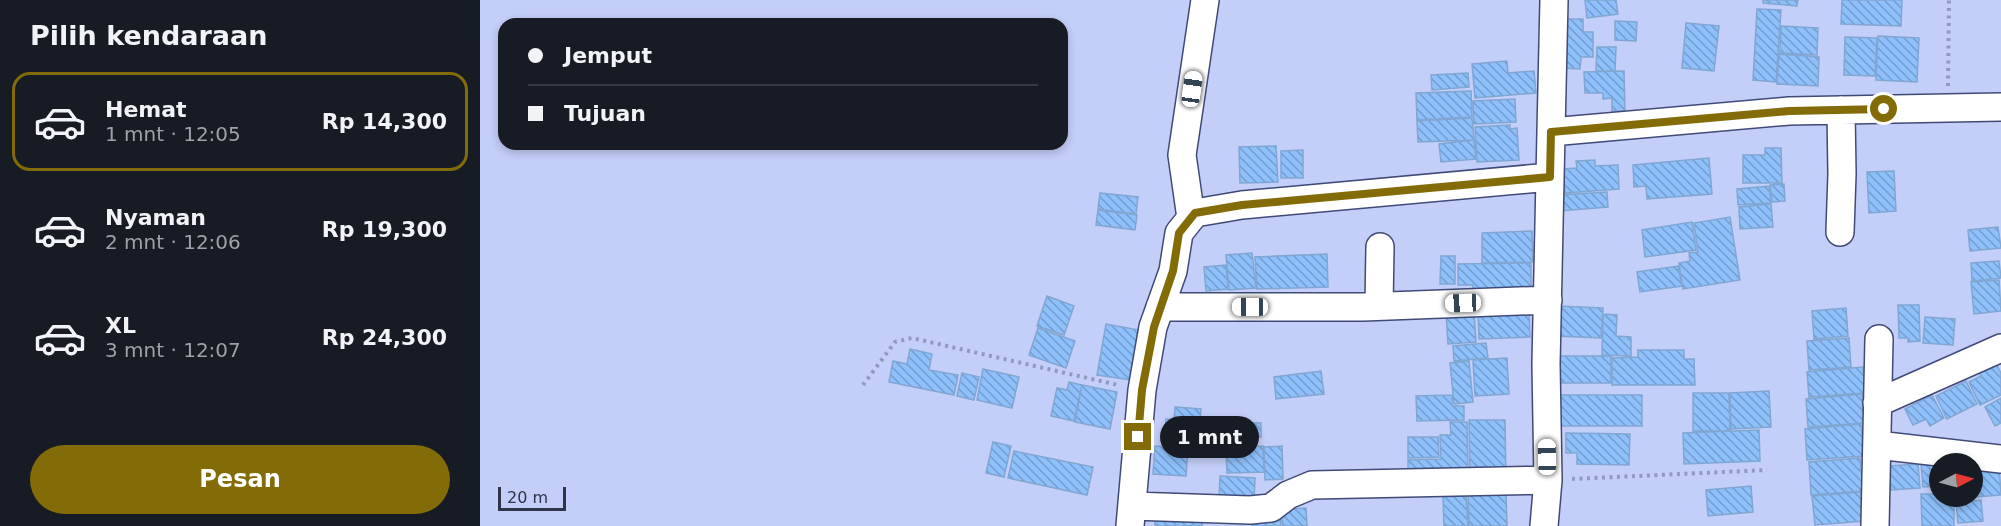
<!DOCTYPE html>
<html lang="id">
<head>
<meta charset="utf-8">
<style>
	body { margin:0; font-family:"DejaVu Sans",sans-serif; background:#20242c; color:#f1f3f6; height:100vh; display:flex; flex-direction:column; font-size:22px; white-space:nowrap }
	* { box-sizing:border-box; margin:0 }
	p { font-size:20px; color:#9ea1a6 }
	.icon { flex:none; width:33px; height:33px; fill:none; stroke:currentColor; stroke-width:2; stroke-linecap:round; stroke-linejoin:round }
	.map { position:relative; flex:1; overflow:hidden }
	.side { display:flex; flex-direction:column; background:#171b24; width:480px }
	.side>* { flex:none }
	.banner { position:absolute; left:18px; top:18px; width:570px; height:132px; border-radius:18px; box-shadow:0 3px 9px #0003; display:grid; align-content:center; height:132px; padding:0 30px; background:#171b24 }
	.needle { width:39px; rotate:84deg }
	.tools { position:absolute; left:1449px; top:453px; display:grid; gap:12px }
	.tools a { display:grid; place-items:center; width:54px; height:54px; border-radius:50%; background:#171b24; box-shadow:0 3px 9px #0003; font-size:30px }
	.scale { position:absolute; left:18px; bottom:15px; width:68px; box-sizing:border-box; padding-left:6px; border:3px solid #2f344a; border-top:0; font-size:16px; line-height:21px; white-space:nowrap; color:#2f344a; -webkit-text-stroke:4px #c3cef9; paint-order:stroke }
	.end { position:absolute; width:27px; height:27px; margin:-14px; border:8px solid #836c08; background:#fff; box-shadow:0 0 0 3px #fff }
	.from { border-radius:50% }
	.bubble { position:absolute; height:42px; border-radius:21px; background:#171b24; box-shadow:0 3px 9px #0003; font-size:20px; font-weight:600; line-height:42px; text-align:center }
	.car { position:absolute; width:18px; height:36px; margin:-18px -9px; border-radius:8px; box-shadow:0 0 4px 2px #0007; background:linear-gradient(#fff 24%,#345 0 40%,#fff 0 76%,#345 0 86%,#fff 0) }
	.banner b { display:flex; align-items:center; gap:21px; height:57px; font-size:22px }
	.banner b+b { border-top:2px solid #363941 }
	.banner i { width:15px; height:15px; background:#f1f3f6 }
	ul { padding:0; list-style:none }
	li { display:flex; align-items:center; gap:18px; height:99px; margin:0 12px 9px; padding:0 18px; border:3px solid transparent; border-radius:18px }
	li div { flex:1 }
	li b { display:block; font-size:22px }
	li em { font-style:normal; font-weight:600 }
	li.active { border-color:#836c08 }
	li>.icon { width:54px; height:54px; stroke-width:1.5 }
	h2 { padding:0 30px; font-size:27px; line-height:72px }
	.cta { display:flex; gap:12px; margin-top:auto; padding:12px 30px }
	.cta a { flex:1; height:69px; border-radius:36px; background:#836c08; color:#fff; font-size:24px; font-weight:600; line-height:69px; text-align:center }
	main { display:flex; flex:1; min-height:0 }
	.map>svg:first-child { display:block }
</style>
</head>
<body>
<main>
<section class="side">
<h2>Pilih kendaraan</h2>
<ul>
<li class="active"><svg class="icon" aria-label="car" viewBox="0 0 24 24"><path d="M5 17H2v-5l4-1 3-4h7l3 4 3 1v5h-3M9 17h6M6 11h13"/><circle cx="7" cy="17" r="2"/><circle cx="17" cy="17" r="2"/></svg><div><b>Hemat</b><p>1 mnt · 12:05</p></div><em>Rp 14,300</em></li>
<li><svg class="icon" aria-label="car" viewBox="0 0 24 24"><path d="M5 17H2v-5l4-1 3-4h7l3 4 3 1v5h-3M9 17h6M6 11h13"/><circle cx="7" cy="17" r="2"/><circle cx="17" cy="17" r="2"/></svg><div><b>Nyaman</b><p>2 mnt · 12:06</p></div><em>Rp 19,300</em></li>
<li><svg class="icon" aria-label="car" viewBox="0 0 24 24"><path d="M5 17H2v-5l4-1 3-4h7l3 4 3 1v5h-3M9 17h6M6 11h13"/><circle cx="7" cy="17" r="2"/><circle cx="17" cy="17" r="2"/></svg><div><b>XL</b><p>3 mnt · 12:07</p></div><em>Rp 24,300</em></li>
</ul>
<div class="cta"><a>Pesan</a></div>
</section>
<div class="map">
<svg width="1521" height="526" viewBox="0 0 1521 526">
	<defs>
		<pattern id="building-back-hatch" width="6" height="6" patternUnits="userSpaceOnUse" patternTransform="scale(1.5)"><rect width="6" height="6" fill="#8ec0fc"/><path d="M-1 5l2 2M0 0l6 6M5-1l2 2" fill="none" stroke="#749dce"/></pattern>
	</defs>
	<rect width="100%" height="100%" fill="#c3cef9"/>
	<path fill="url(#building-back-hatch)" stroke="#81a6d2" stroke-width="1.5" d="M1105 0H1136L1138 14 1107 18Z
		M1283 0H1318L1317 6 1283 3Z
		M1362 0H1422L1421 26 1361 24Z
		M1277 9 1301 10 1296 82 1273 80Z
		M1083 19H1103V32H1113V57H1101L1100 69 1082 68Z
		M1135 21 1157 22 1156 41 1135 40Z
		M1206 23 1239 26 1234 71 1202 68Z
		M1301 26 1338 28 1337 55 1300 53Z
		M1398 36 1439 38 1437 82 1396 80Z
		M1365 37 1397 38 1395 76 1364 75Z
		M1117 47H1136L1135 71H1116Z
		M1299 54 1339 57 1338 86 1297 84Z
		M1027 61 1028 73 1054 71 1056 93 995 98 992 64Z
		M1144 71 1145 111H1132V98L1123 99V93H1105L1104 72Z
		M988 73 989 87 952 90 951 75Z
		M991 91 992 117 937 120 936 93Z
		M1035 99 1036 122 994 124 993 101Z
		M992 118 994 140 938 142 937 121Z
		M1030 125V129L1037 128 1039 160 997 162 995 127Z
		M994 140 996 159 961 162 959 144Z
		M796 146 798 182 760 183 759 147Z
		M1285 148H1301L1302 183H1263V155H1285Z
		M823 150V178H801V151Z
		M1229 158 1232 194 1167 199 1166 186 1154 187 1153 165Z
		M1115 160V166L1138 165 1139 189 1085 193 1083 169 1097 168 1096 161Z
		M1414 171 1416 211 1389 213 1387 172Z
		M1304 184 1305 201 1292 202 1290 185Z
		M1289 186 1291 203 1258 205 1257 189Z
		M1127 192 1128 207 1080 211 1079 195Z
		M620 193 658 197 656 214 618 209Z
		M1291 204 1293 227 1260 229 1259 207Z
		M618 210 657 215 655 230 616 225Z
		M1250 217 1260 280 1203 289 1199 263 1210 261 1209 253 1218 252 1214 223Z
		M1212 222 1216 250 1165 257 1162 230Z
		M1518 227 1521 248 1490 251 1488 230Z
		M1052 231 1053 262 1002 263V233Z
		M772 253 776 288 749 290 746 255Z
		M847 254 848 287 777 289 775 257Z
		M961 256H975V284H960Z
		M1519 261 1521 278 1492 281 1491 263Z
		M1051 263V299L993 300V285H978V264Z
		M746 265 748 289 726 291 724 267Z
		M1198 266 1202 286 1160 292 1157 272Z
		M1519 280 1521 311 1494 314 1491 282Z
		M567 296 594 306 584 335 557 326Z
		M1418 305H1439L1440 341 1428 342V338H1419Z
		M1077 306 1123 308 1121 338 1076 336Z
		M1366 308 1368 336 1334 339 1332 311Z
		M1049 309 1050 337 999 339 998 311Z
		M994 311 996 342 968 344 966 313Z
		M1123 314 1137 315 1136 336 1151 337V356L1122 355Z
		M1445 317 1475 319 1473 345 1443 343Z
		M626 324 659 330 651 380 617 375Z
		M558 328 595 341 586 368 549 355Z
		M1369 338 1371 367 1329 370 1327 341Z
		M1006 343 1008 358 974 361 973 346Z
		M430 349 452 354 449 370 478 375 474 395 409 382 413 361 427 364Z
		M1158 350H1204V359H1214L1215 385H1132V358L1158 357Z
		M1075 356H1131V383H1075Z
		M1027 358 1029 394 995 396 993 360Z
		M1513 358 1521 373V395L1500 405 1489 382 1501 376 1497 367Z
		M989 361 993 402 974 404 970 363Z
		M1383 367 1385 393 1329 397 1327 372Z
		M503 369 539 377 532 408 497 400Z
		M841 371 844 394 796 399 794 377Z
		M482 373 499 377 494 400 477 396Z
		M1486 381 1497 404 1467 419 1456 396Z
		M589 382 602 385 594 421 571 416 577 388 587 390Z
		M602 385 637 392 630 429 595 422Z
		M1289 391 1291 427 1251 429 1250 393Z
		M1213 393H1249L1250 431H1213Z
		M1382 394 1384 423 1328 427 1326 399Z
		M972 395V406H984V420L937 421 936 396Z
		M1079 395H1162V426H1079Z
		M1452 395 1464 418 1450 426 1446 419 1433 425 1425 409Z
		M1521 398V423L1515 426 1505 407Z
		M695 407 721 409 718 447 692 444 694 433 685 432 686 419 694 420Z
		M989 420H1025L1026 480H990Z
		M970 422H987L988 479 928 481V460L961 459 960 435H971Z
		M750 423H781V437L750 436Z
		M1381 424 1384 456 1327 460 1325 429Z
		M1279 430 1280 461 1204 464 1203 433Z
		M1086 433 1150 434 1149 465 1097 464V453H1086Z
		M928 437H958L959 457 928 458Z
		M513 442 531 446 524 477 506 473Z
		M675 446 708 448 706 476 673 474Z
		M783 446 784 472 747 473 746 448Z
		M802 446 803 479 785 480 784 447Z
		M534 451 613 467 607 495 528 478Z
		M1380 458 1383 491 1331 495 1329 462Z
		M1441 463 1460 464V486L1443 487Z
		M1438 464 1440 488 1411 490 1409 466Z
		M1519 465 1521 495 1495 497 1492 467Z
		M740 476 775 478 774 502 739 500Z
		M1271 486 1273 512 1228 516 1226 490Z
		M1381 492 1384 521 1335 525 1332 496Z
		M1026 493 1027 526H989L988 494Z
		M986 494 988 526H964L963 495Z
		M1441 494H1460V496H1474V526H1442Z
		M1501 500 1503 521 1478 523 1476 503Z
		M826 508 827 526H803L801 510Z
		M800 510 801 526H772L771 512Z
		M675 516 723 517 722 526H675Z"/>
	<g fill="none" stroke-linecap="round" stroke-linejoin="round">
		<g stroke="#404a77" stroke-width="30">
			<path id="minor" d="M1071 132 1074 0
				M711 218 702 155 725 0
				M1360 232 1362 174 1361 110
				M899 306 900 247
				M680 307H883L1068 300
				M1397 403 1521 348
				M1397 445 1521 459
				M652 506 770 510 791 508 808 495 832 485 1068 480
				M650 526 662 390 673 327 693 271 699 233 715 213 762 205 1070 177
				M1064 526 1068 480 1066 364 1071 132 1309 111 1521 107
				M1395 526 1399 339"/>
		</g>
		<path stroke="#919abe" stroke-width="4" stroke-dasharray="3 4.5" stroke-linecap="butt" d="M1468 86 1469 0
			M383 385 415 342 432 338 638 385
			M1092 479 1287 470"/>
		<use href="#minor" stroke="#fff" stroke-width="27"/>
	</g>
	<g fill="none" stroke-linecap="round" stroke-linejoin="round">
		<path stroke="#836c08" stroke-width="8" d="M658 437 662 390 674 327 693 271 699 233 715 213 762 205 1070 177 1071 132 1309 111 1404 109"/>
	</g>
</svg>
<div class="tools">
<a><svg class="needle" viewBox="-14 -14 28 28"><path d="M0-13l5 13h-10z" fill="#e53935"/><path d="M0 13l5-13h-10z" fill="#9ea1a6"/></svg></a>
</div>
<div class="scale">20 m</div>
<i class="end from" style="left:1404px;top:109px"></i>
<i class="end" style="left:658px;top:437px"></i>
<div class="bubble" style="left:680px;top:416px;width:99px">1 mnt</div>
<i class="car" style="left:712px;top:89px;rotate:8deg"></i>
<i class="car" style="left:983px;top:303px;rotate:268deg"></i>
<i class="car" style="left:770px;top:307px;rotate:270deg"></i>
<i class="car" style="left:1067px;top:457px;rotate:359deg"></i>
<div class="banner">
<b><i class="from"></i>Jemput</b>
<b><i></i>Tujuan</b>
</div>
</div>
</main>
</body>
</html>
